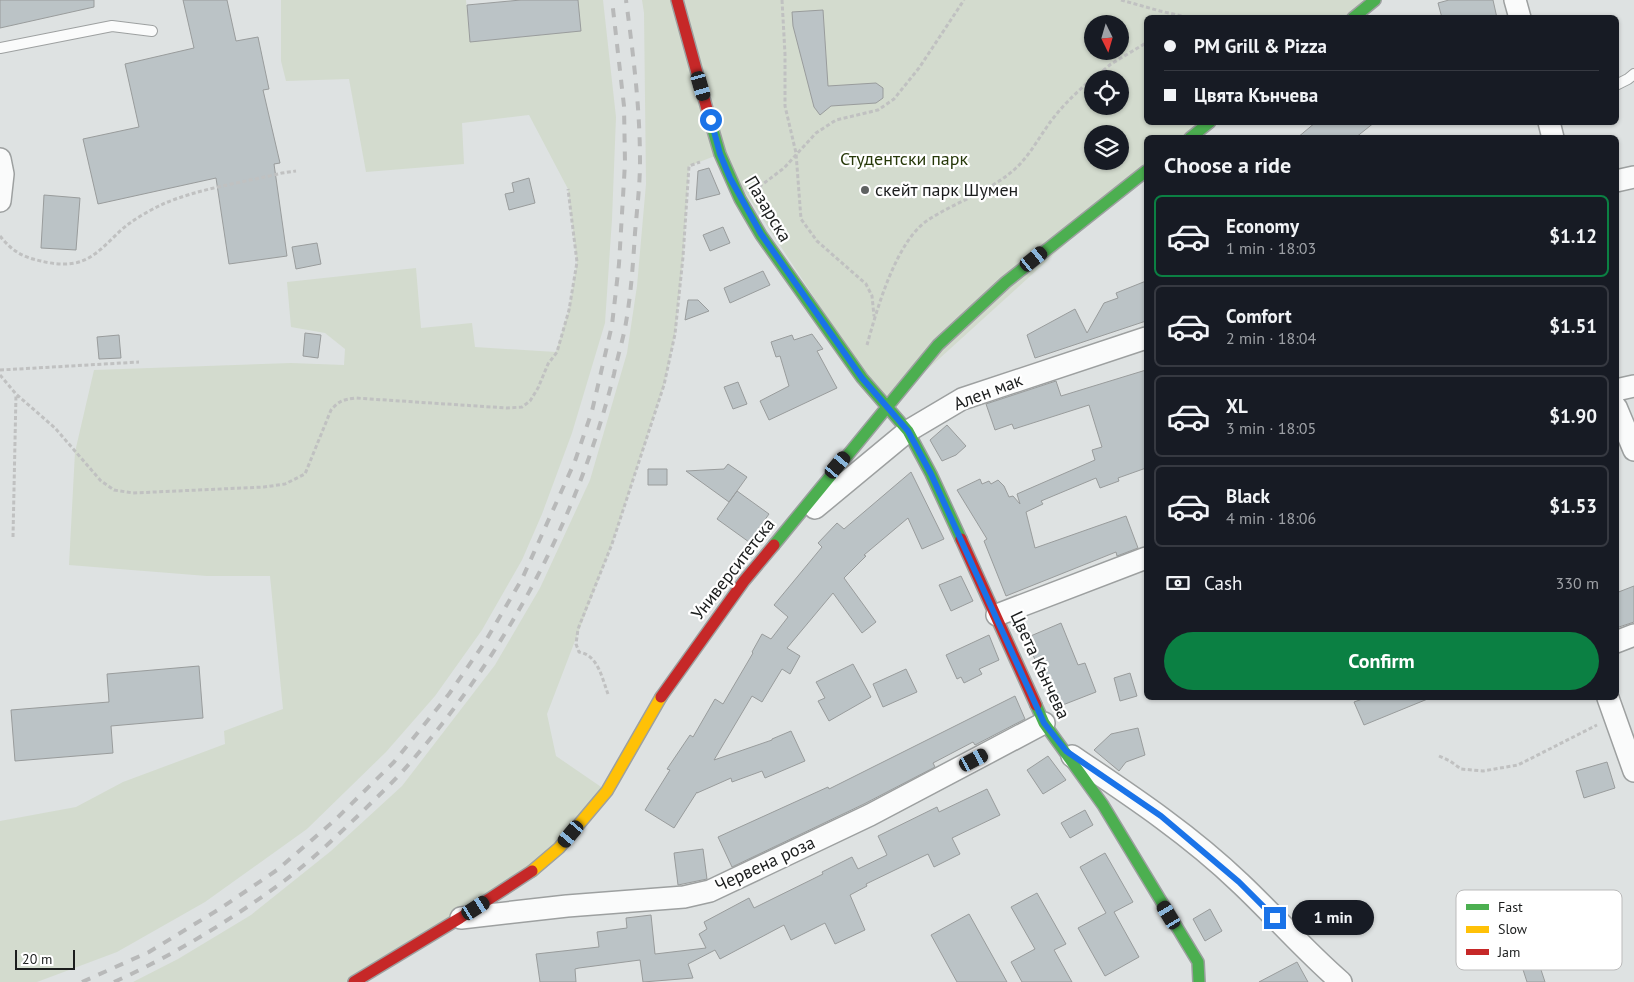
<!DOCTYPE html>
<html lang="en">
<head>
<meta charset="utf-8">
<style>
	body { margin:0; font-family:"PT Sans",sans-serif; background:#20242c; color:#f1f3f6; height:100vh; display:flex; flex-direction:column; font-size:19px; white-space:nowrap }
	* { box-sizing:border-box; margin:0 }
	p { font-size:16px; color:#9ea1a6 }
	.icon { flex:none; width:28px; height:28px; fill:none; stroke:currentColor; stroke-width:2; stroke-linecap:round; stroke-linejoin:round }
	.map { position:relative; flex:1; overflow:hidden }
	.details { position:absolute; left:1144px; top:135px; width:475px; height:565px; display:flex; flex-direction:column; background:#171b24; border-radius:8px; box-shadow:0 1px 4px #0004 }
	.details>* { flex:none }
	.banner { position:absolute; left:1144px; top:15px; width:475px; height:110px; border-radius:8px; box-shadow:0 1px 4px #0004; display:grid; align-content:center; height:110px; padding:0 20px; background:#171b24 }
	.needle { width:32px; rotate:175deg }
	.tools { position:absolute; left:1084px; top:15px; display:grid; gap:10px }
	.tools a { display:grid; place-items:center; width:45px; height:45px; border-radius:50%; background:#171b24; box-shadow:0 1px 4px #0004; font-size:25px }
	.scale { position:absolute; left:15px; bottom:12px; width:60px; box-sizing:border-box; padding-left:5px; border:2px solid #1b1d1d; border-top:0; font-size:14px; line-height:18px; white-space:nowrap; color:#1b1d1d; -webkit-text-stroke:4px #fff; paint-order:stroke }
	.end { position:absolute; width:22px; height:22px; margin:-11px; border:6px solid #1a73e8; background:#fff; box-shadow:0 0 0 2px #fff }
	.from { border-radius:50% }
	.bubble { position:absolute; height:35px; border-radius:18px; background:#171b24; box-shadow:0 1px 4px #0004; font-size:16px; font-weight:700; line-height:35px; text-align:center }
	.car { position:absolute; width:15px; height:30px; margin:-15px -8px; border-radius:6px; box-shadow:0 0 4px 1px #0007; background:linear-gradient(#222 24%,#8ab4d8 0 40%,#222 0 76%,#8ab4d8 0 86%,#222 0) }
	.banner b { display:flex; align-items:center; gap:18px; height:48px; font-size:19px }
	.banner b+b { border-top:1px solid #363941 }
	.banner i { width:12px; height:12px; background:#f1f3f6 }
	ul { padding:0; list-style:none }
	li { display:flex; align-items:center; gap:15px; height:82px; margin:0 10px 8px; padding:0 10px; border:2px solid #363941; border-radius:8px }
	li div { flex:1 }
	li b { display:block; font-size:19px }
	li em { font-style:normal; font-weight:700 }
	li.active { border-color:#0b8043 }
	li>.icon { width:45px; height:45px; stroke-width:1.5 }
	h2 { padding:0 20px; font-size:22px; line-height:60px }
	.pay { display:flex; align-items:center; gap:12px; height:55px; padding:0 20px; font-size:19px }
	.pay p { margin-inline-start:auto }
	.cta { display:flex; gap:10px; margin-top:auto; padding:10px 20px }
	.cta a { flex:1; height:58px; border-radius:30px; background:#0b8043; color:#fff; font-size:20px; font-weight:700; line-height:58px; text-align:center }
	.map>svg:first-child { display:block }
</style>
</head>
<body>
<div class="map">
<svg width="1634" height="982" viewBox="0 0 1634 982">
	<rect width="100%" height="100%" fill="#dee2e2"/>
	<path fill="#d3dbce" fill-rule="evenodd" d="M281 0H466L470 41 578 0H603L616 117 612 219 605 323 572 433 542 514 522 560 482 630 435 696 386 752 307 829 205 902 117 952 37 982H0V821L76 807 123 782 225 744 224 731 283 709 270 576H207L69 565 75 452 94 370 291 363 344 365 345 349 325 333 291 327 287 282 416 268 421 328 472 323 475 347 556 352 569 310 577 262 568 189 529 115 462 123 464 164 366 172 349 79 286 81 281 61Z
		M642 0H1375L1353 17 1146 18V122L1210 123 1190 137 1146 138V171L886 407 720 154 689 166 683 257 675 334 664 385 612 544 547 714 556 756 607 791 559 848 354 982H133L178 959 251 915 331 851 402 786 495 665 540 588 590 480 627 353 637 286 646 184 644 13ZM1092 24H1120V51H1092ZM1092 79H1120V106H1092ZM1092 134H1120V161H1092Z"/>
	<path fill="#bbc3c6" stroke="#999c9c" d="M0 0H94V7L0 28Z
		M183 0H227L236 41 258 37 269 89 263 90 280 163 274 164 287 256 229 264 216 178 98 204 83 139 139 127 125 64 194 48Z
		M521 0H578L581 31 470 42 467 5Z
		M1449 0H1493L1497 18H1442L1438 3Z
		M823 10 828 86 876 83 883 88V98L876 103 831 106 820 115 814 107 793 26 792 12Z
		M1316 122H1375L1355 138H1297Z
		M709 168 720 194 696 200 698 171Z
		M529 178 535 203 509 210 505 194 514 192 512 183Z
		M44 195 80 198 76 250 41 248Z
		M723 227 730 243 710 251 703 235Z
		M317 243 321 264 296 269 292 247Z
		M763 271 770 285 730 303 724 288Z
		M1146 281V321L1035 358 1027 335 1075 309 1087 333 1104 303 1118 298 1116 293Z
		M688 300H698L709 311 685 320Z
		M305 333 321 335 318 358 303 356Z
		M812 334 823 349 817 351 837 388 769 420 760 401 789 386 780 356 776 357 771 342 792 335 794 340Z
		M119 335 121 358 99 359 97 337Z
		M1146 370V468L1118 478 1119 481 1100 488 1096 478 1041 501 1043 504 1026 512 1035 548 1126 516 1138 548 1117 556 1116 552 1006 596 984 541 987 539 957 490 980 479 982 484 989 481 991 484 998 480 1004 486 1009 497 1013 496 1020 504 1017 494 1095 460 1092 450 1102 447 1089 405 1014 429 1012 424 995 430 986 404 1056 381 1061 396Z
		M738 382 747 404 733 409 724 387Z
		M947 425 966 446 956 455 942 461 930 440Z
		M728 464 747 477 729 502 686 471 724 469Z
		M648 469H667V485H648Z
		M911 472 944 539 922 549 908 518 864 555 866 556 844 578 876 622 862 633 833 593 787 648 800 656 790 674 782 669 762 702 752 696 714 760 772 740V739L791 731 805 761 765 778 762 771 732 782 731 778 697 793V792L674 828 645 810 670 770 667 769 690 735 693 737 715 699 723 704 753 653 752 652 762 634 771 639 788 617 774 605 822 547 818 543 837 523 844 529Z
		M737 491 769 514 749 542 717 519Z
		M961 576 973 601 951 611 939 585Z
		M1634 586V622L1616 628V593Z
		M1061 623 1078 665 1085 663 1096 692 1055 708 1026 638Z
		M989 635 999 660 979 669 982 674 964 683 961 677 957 679 946 655Z
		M853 664 871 697 829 721 818 701 825 698 816 682Z
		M199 666 203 718 111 726 113 753 15 761 11 710 109 702 107 674Z
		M906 669 917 692 883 707 873 684Z
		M1130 673 1137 696 1120 701 1114 678Z
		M1015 696 1025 719 975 745 973 742 933 763 935 767 864 804 732 867 718 837 828 787 829 789Z
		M1365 698H1430L1364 725 1354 702Z
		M1138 728 1145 755 1126 762 1119 771 1094 750 1111 734Z
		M1048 756 1066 780 1043 794 1027 770Z
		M1607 762 1615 788 1584 798 1576 771Z
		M987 789 1000 815 952 838 960 854 934 867 928 854 866 884 867 886 850 895 865 930 835 944 825 923 791 940 784 925 720 959 715 950 688 964 693 978 643 982 640 960 579 968 575 969 576 982H540L536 954 599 947 597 932 627 928 626 918 651 915 655 954 706 948 699 934 707 929 704 922 749 898 754 908 823 874 822 872 852 857 858 869 887 855 878 836 937 807 939 812Z
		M1085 810 1093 825 1070 838 1061 823Z
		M703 849 707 879 678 885 674 853Z
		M1105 853 1133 902 1114 912 1139 957 1105 976 1078 928 1106 913 1080 867Z
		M1037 893 1066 944 1054 950 1072 982H1022L1011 962 1035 949 1011 907Z
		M1210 909 1222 931 1205 941 1193 919Z
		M969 914 1007 982H957L931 935Z
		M1526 924 1545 982H1527L1517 951 1505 955 1498 934Z
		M1297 962 1308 982H1259Z"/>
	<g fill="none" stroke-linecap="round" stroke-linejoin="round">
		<g stroke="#9da0a0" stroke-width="12">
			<path id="lane" d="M0 48 112 26 152 31
				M1616 85 1628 79 1634 74"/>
		</g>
		<g stroke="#9da0a0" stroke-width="24">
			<path id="street" d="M1515 0 1520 18
				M1549 122 1553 138
				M0 159 3 174 0 201
				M1616 181 1634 177
				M1616 390 1634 386
				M1616 407 1634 450
				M815 508 908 431 962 399 1146 338
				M997 615 1146 558
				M1616 642 1634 635
				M1608 698 1634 771
				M1072 756C1130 795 1189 834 1240 883 1274 915 1305 951 1341 982
				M461 918 567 906 684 897 710 891 870 815 1044 723"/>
		</g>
		<g stroke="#9da0a0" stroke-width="14">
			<path id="fast" d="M1353 18 1375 0
				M710 120 720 154 740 199 761 235 862 378 908 431 931 474 961 539
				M1190 138 1210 122
				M774 545 938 345 1006 282 1146 171
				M1036 705 1044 723 1103 805 1198 962 1199 982"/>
		</g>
		<g stroke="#9da0a0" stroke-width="14">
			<path id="slow" d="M532 871 559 848 607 791 661 697"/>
		</g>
		<g stroke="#9da0a0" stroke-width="14">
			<path id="jam" d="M677 0 710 120
				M961 539 1036 705
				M661 697 744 581 774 545
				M354 982 460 918 532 871"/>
		</g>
		<path stroke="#c0c1c1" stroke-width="3" stroke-dasharray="4 2.5" stroke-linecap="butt" d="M782 0 785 54V106L796 153 801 219 817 241 866 284 872 296 874 316
			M1121 0 1160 11 1191 18
			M1093 79 1111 64 1146 43
			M759 187 784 168 816 133 836 120 878 110 894 99 919 68 964 0
			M0 236C12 251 22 257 41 261 53 264 70 266 82 261 101 254 114 234 130 223 140 216 152 209 163 204 197 189 245 182 282 173L296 171
			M867 345C877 309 896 241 928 220 957 201 990 192 1016 168 1032 153 1041 133 1055 116 1066 102 1079 90 1092 79
			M0 370 139 362
			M0 375 16 394 55 428 101 481 114 490 133 493 264 487 285 484 305 474 331 410C340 400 343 400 355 398L507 408 522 407 530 401 538 388 548 364 557 352 569 310 577 262 568 189
			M13 537 16 394
			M608 694C602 678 598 655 579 652L576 644 578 629 612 544 664 385 675 334 683 257 689 166 700 162
			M1439 756 1450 761 1461 769 1483 771 1518 765 1597 725"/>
		<use href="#lane" stroke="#fafbfb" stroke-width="10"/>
		<use href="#street" stroke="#fafbfb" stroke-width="21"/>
		<use href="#fast" stroke="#4caf50" stroke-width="11"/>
		<use href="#slow" stroke="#ffc107" stroke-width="11"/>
		<use href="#jam" stroke="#c62828" stroke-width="11"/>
		<path stroke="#b8b9b9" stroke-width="4" stroke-dasharray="9 9" stroke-linecap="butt" d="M82 982 149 952 221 908 277 870 335 820 394 762 449 694 485 642 522 579 575 461 592 411 612 325 619 264 625 163 624 106 612 0
			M114 982C174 955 231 920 284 881 312 860 339 834 364 810 377 797 390 785 402 772 504 657 577 523 614 374 617 359 622 343 625 328 631 296 633 264 635 233 637 209 640 185 640 161 640 107 633 53 626 0"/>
	</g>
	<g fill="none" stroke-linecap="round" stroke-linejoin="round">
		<path stroke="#1a73e8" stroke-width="6" d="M711 120 720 154 730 178 761 234 862 378 908 431 931 474 1044 723 1066 751 1161 816 1239 882 1275 918"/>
	</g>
	<circle fill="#5f6262" stroke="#fff" stroke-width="2" cx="865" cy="190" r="5"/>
	<g text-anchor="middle" stroke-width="4.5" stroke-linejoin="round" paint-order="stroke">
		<g font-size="18" fill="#27390a" stroke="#fff">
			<text x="904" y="165">Студентски парк</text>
		</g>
		<g font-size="18" fill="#1b1d1d" stroke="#fff" text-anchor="start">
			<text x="875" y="196">скейт парк Шумен</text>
		</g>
		<g font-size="18" fill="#1b1d1d" stroke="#fff">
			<text transform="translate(768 209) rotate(59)" y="6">Пазарска</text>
			<text transform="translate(988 392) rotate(-21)" y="6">Ален мак</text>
			<text transform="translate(733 569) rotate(-52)" y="6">Университетска</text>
			<text transform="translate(1040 665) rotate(65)" y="6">Цвета Кънчева</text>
			<text transform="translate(765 864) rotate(-25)" y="6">Червена роза</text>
		</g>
	</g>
	<rect x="1456" y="890" width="166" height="80" rx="8" fill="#fff" stroke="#bbb" stroke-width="1"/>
	<rect x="1466" y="904" width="23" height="6" fill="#4caf50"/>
	<rect x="1466" y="926" width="23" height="7" fill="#ffc107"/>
	<rect x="1466" y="949" width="23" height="6" fill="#c62828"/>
	<g font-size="14" fill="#1b1d1d">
		<text x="1498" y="912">Fast</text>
		<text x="1498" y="934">Slow</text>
		<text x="1498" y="957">Jam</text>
	</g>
</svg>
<div class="tools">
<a><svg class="needle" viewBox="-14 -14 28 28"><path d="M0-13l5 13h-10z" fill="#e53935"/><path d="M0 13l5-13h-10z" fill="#9ea1a6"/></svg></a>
<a><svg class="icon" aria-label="locate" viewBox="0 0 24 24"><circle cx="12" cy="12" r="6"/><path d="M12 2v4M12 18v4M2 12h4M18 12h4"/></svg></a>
<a><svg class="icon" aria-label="layers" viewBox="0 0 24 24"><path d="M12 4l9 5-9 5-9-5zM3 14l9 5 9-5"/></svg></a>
</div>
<div class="scale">20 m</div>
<i class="end from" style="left:711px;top:120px"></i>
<i class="end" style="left:1275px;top:918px"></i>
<div class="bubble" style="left:1292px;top:900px;width:82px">1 min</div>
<i class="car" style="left:701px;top:86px;rotate:164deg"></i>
<i class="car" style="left:1034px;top:259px;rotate:51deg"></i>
<i class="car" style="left:838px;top:465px;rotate:40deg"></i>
<i class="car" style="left:974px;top:760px;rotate:62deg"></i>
<i class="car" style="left:571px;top:834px;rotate:220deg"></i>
<i class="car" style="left:476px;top:908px;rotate:57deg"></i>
<i class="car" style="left:1169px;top:915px;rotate:329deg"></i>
<div class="banner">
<b><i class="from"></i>PM Grill &amp; Pizza</b>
<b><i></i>Цвята Кънчева</b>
</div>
<section class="details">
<h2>Choose a ride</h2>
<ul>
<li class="active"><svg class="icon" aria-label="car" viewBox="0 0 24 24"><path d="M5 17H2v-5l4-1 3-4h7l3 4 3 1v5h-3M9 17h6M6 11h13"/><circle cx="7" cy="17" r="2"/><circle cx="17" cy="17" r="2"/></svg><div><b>Economy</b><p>1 min · 18:03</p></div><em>$1.12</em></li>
<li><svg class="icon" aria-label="car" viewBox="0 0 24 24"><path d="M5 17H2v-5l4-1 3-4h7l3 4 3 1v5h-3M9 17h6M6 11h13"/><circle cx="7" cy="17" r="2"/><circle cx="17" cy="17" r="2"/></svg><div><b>Comfort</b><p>2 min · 18:04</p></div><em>$1.51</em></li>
<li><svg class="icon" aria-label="car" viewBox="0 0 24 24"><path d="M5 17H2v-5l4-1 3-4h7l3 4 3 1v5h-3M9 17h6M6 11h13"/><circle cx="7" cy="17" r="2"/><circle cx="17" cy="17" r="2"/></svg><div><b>XL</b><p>3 min · 18:05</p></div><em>$1.90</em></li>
<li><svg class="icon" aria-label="car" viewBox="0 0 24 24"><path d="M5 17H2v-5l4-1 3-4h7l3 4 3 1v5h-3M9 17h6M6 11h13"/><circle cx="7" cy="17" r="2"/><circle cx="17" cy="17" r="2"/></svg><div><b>Black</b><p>4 min · 18:06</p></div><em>$1.53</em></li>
</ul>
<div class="pay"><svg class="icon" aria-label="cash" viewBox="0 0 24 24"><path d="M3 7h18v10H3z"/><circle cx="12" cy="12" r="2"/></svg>Cash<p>330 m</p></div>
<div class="cta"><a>Confirm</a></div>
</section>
</div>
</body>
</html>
